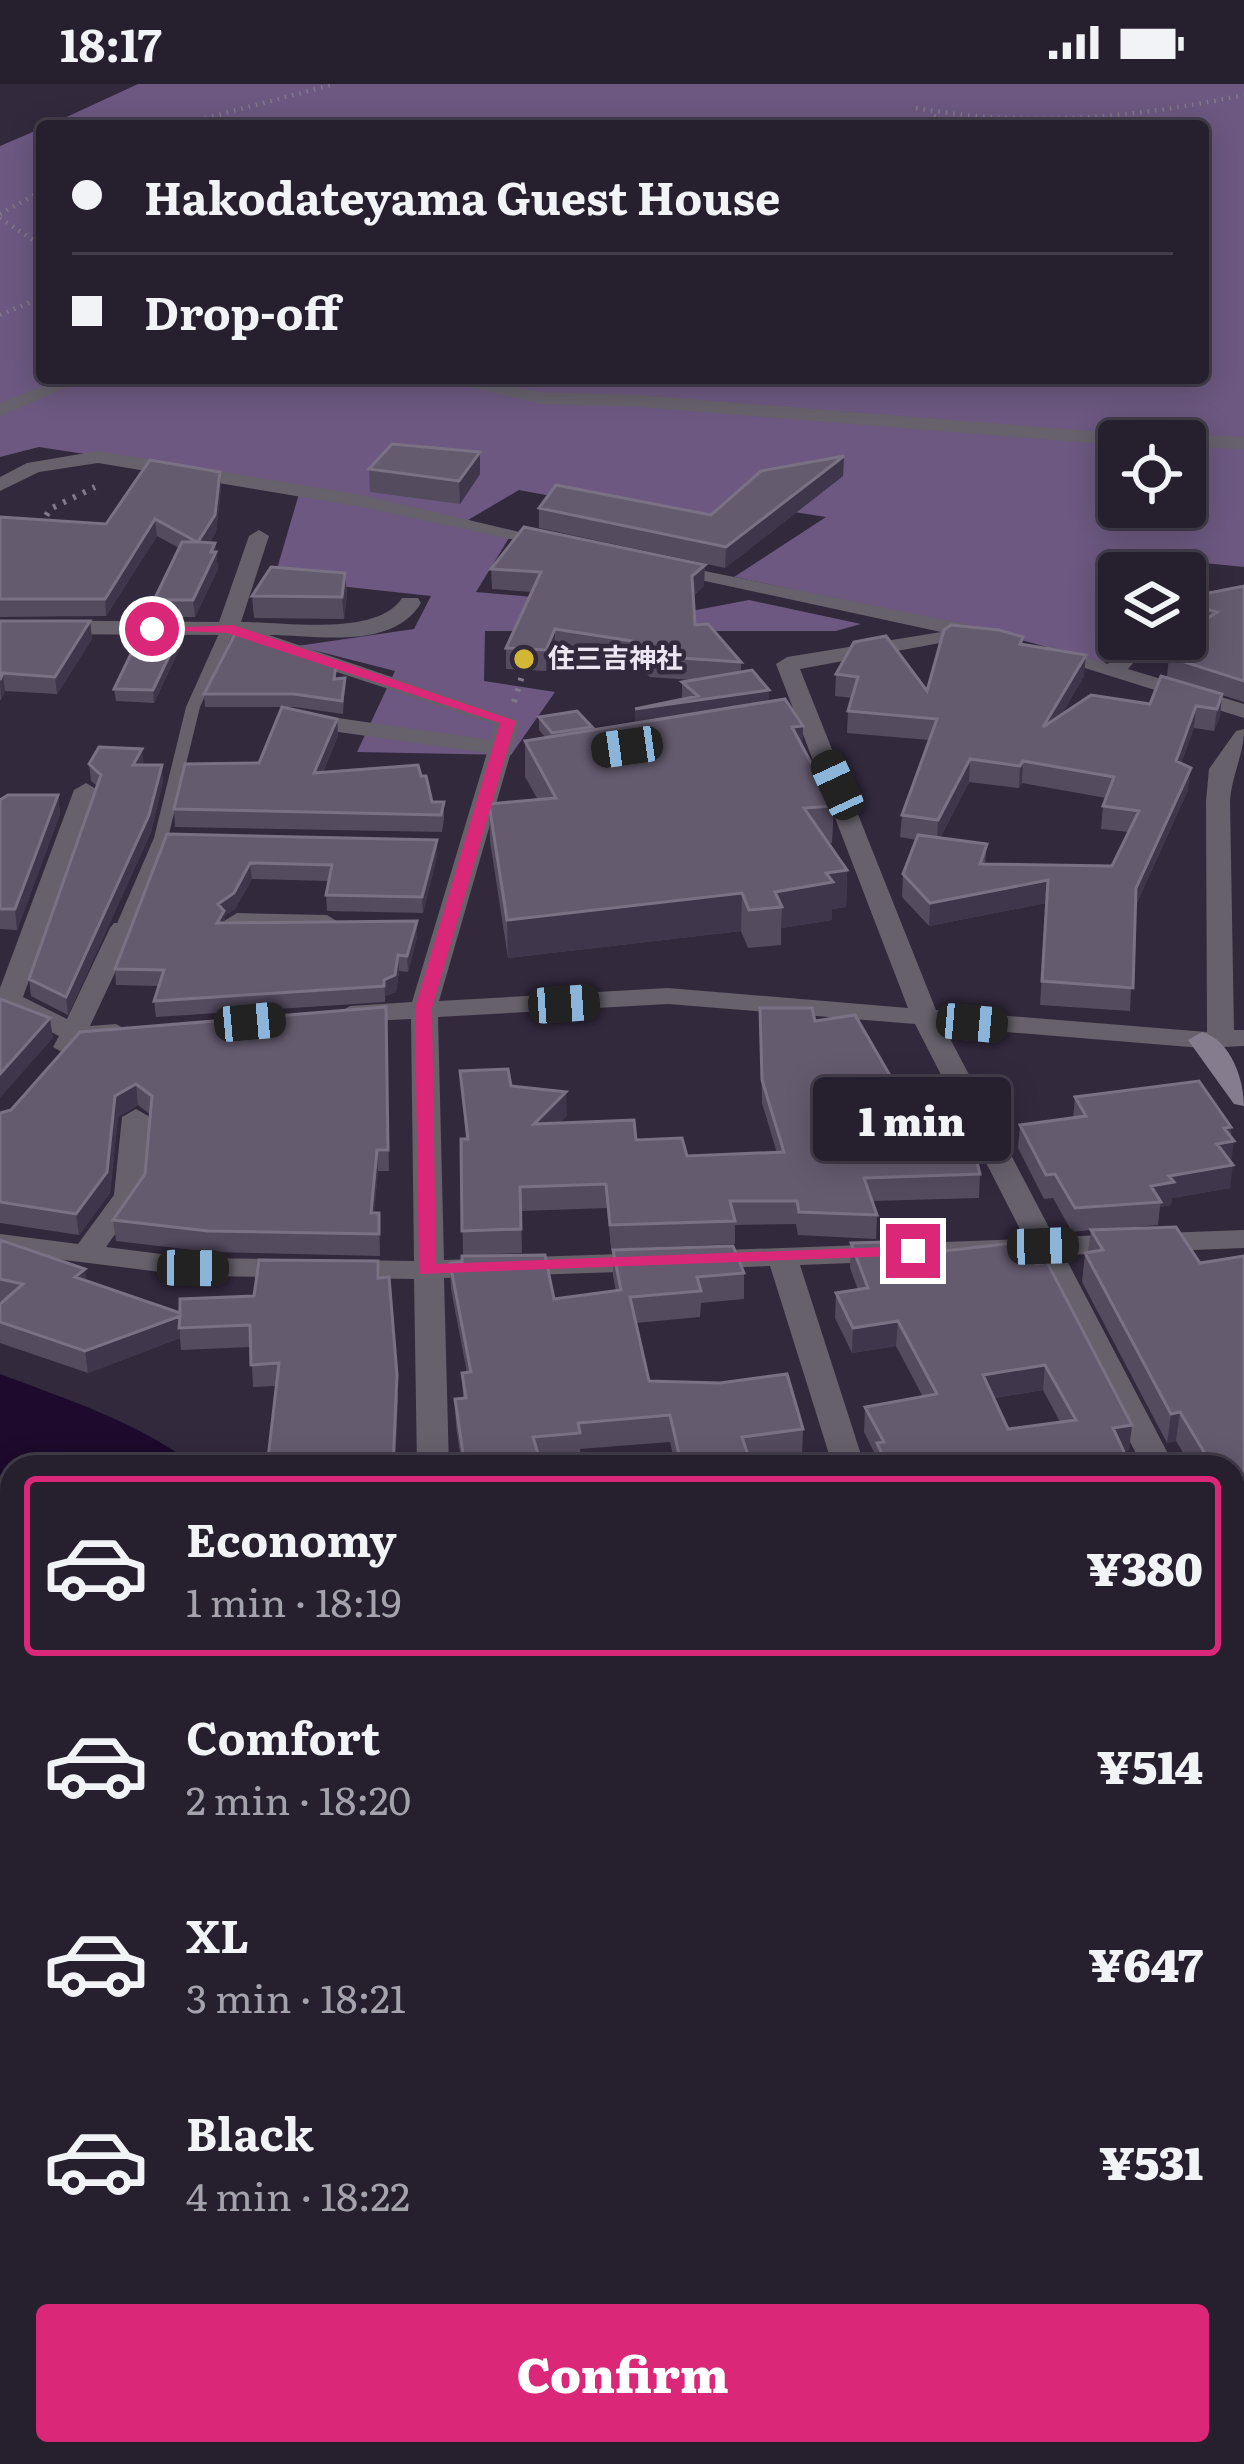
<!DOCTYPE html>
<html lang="en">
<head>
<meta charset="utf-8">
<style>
	body { margin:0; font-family:Literata,"Noto Sans JP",serif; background:#322c3a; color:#f1f3f6; height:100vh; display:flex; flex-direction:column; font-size:45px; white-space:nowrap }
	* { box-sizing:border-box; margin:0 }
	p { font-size:39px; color:#a4a2aa }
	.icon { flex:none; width:66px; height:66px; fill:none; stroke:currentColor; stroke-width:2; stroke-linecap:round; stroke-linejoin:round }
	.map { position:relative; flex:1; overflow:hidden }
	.side { position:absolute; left:0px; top:1371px; width:1245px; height:1011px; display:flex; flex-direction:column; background:#261f2e; border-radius:36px 36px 0 0; box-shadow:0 6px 30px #0003,0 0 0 3px #423d4a }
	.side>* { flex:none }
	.guide { position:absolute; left:36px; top:36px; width:1173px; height:264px; border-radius:12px; box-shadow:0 6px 30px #0003,0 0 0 3px #423d4a; display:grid; align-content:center; height:264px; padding:0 36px; background:#261f2e }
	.controls { position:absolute; left:1098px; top:336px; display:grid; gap:24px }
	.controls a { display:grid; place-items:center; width:108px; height:108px; border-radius:12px; background:#261f2e; box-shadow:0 6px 30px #0003,0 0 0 3px #423d4a; font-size:60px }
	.end { position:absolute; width:54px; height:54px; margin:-27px; border:15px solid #db2777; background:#fff; box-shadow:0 0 0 6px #fff }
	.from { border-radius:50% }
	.bubble { position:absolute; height:84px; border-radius:12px; background:#261f2e; box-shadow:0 6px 30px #0003,0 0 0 3px #423d4a; font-size:39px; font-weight:800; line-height:84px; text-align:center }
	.car { position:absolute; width:36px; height:72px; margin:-36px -18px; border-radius:15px; box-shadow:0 0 9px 3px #0007; background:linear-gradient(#222 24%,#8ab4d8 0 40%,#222 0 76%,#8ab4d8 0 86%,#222 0) }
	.guide b { display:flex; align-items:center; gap:42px; height:114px; font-size:45px }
	.guide b+b { border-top:3px solid #423d4a }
	.guide i { width:30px; height:30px; background:#f1f3f6 }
	ul { padding:21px 0 0; list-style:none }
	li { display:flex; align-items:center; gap:36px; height:180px; margin:0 24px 18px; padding:0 12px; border:6px solid transparent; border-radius:12px }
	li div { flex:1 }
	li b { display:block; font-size:45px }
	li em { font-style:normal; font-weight:800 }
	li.selected { border-color:#db2777 }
	li>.icon { width:108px; height:108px; stroke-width:1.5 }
	.cta { display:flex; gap:24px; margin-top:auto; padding:24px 36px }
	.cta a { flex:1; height:138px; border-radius:12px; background:#db2777; color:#fff; font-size:48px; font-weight:800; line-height:138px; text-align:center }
	.status { display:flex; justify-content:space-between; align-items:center; height:84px; padding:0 60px; background:#261f2e; direction:ltr }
	.status svg { height:33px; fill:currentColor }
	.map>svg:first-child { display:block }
</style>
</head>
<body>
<div class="status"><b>18:17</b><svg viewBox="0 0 49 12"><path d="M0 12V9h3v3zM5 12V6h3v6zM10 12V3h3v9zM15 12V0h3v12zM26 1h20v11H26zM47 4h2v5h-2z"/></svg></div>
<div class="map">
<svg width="1244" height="2380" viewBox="0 0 1244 2380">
	<rect width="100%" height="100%" fill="#32293d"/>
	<path fill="#6c5880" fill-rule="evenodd" d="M138 0H1244V483L1185 477 1168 489H1119V555H1127L1104 579 986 546 734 493 826 433 730 418 697 439 519 406 468 436 512 449 476 508 691 527 749 516 861 540 836 547H485L484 597 555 608 511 671 357 668 395 587 297 562 414 545 431 512 274 495 301 403 39 363 0 373V62L42 44V294H1203V42H47ZM1119 357H1185V423H1119Z"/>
	<path fill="#1d0a2c" d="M0 1290C68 1316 139 1338 197 1383H12V2370H315L318 2380H0Z"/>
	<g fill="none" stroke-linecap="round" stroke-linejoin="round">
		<path stroke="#81798a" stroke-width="4.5" stroke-dasharray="1.5 6" stroke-linecap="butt" d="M916 24C1028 44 1134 34 1244 11
			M934 32 958 42
			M176 42 335 0
			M0 130 42 107
			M0 134 42 162
			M0 231 42 213"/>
		<path stroke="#81798a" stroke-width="6" stroke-dasharray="3 8" stroke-linecap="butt" d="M41 441 50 425 95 403
			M514 618 522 592"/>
		<path fill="#66616b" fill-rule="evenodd" d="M228 541 235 545 200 623 168 754 131 844 128 847H118L115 844 154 754 186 623 221 545Z"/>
		<path fill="#66616b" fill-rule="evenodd" d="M63 294H89L0 332V319Z
			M433 294H470L541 308 640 311 1090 347 1244 353V365L1185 363V357L1090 359 640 323 541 320Z
			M98 367 362 411 567 459 557 465 362 423 98 379 39 388 0 407V393L27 379Z
			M259 446 269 452 241 538C285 538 377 553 402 514H418L421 519C392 567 317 551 269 551L520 637 439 917 668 904 908 924 776 580 787 573 941 548 668 489 657 483 660 478 985 544 996 551 985 558 967 554 800 585 936 926 1207 948 1206 717 1209 685 1236 647 1244 645C1244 671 1232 690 1230 717L1234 946H1244V962L1202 964 944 943 1054 1153 1244 1146V1164L1064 1171 1175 1383H1143L1034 1172 800 1181 865 1383H833L770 1182 698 1185 683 1176 698 1167 1025 1155 915 940 668 920 438 933 444 1176 650 1169 665 1178 650 1187 444 1194 449 1383H417L414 1195 193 1192 0 1168V1150L78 1160 114 1111 122 1033 136 1025 150 1033 143 1111 106 1163 193 1174 414 1177 411 935 350 938 337 930 350 922 412 918 487 669 296 642 284 635 296 628 491 656 495 640 224 551 0 550V536L219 538 249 452Z
			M1244 506V518L1185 528V514Z
			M1130 555H1153L1128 585 1244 620V634L1037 569 1048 562 1108 580Z
			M86 699 98 706 23 913 67 935 110 844 114 839H132L136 844 90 942 116 940 130 948 116 956 83 959 77 969 67 971 53 963 59 952 0 922V904L74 706Z
			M237 829 327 831 340 839 327 847 228 842 224 837Z
			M1233 1511 1244 1514V1555L1233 1551Z
			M1233 2306 1244 2310V2370L1233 2366Z
			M751 2370H795L799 2380H755Z"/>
		<path fill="#857d8d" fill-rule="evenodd" d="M1202 948C1231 956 1244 996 1244 1022L1234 1020 1188 956Z
			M1244 2021V2053L1233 2055V2023Z"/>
	</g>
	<path fill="#544b5f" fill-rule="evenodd" d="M844 372 843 392 725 484 539 444V424L711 431Z
		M369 385 480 390 460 420 370 408Z
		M221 404 216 448 210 458 215 459 218 485 195 533H156L154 516 179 464 157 452 106 532 0 533V433L106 440Z
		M524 443 704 502 694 511 695 541 741 578V588L769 606V618L803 642 802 662 834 722 832 759H829L847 786 846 823 832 825V836L781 844V861L748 864 741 847 508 874 490 757 489 720 538 716 525 693V657L545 653 539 646V633L592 646 635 639 682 616V598L692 596 650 593 632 578 555 566 546 587 506 585V564L532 508 492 505 491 485Z
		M345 489 347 511 344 535 254 534 252 512Z
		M1244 502V618L1222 611 1220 632 1214 647 1194 644 1181 679 1188 706 1135 823 1130 927 1040 921 1046 819 929 842 902 813 903 790 916 756 900 753 902 731 929 656 847 649 848 627 852 614 835 612 836 590 886 552 927 607 1023 553 1022 560 1084 592 1061 631 1150 620 1202 604 1167 593 1169 573 1196 542 1185 539 1187 520ZM969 698 1019 704 1022 699 1106 714 1103 722 1101 745 1129 748 1112 782 985 780 987 760 940 754Z
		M0 537H90L92 555 57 610 5 607 0 617Z
		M183 543 184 555 154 619 116 617 114 605Z
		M345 594 343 630 295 623H205L204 610Z
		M337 635 338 652 323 688 432 718H444V735L442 748 175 743 174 725Z
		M89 680 144 681 163 697 151 748 68 931 31 912 29 895 97 702 91 697Z
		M58 711 60 730 17 846 0 845V716Z
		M167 750 437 756V772L423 829 327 827 326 811 329 797 252 795 235 825 224 832 225 839 417 853 408 888 399 887 396 908 385 912V918L156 933 154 917 159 902 116 901 115 885Z
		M386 923 389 1087H378L374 1129H379L380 1172 210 1168 116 1157 113 1136 145 1090 151 1031 138 1021 118 1033 110 1109 79 1151 0 1139V1029Z
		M760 924 815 937 903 1014 980 1090 979 1114 872 1117 877 1131 876 1155 798 1151 796 1140 735 1141V1160L611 1165 607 1124 521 1127 522 1169 463 1171 461 1055H466L460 987 511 1002 567 1031 559 1039 636 1056 687 1072 777 1069 762 1019Z
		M1075 1013 1231 1043 1230 1104 1172 1114 1171 1121 1160 1123 1158 1141 1101 1146 1200 1179 1244 1172V1476L1233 1454V1383H1192L1176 1357 1167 1359 1082 1198 1085 1169 1088 1168 1091 1146 1072 1148 1053 1114 1044 1115 1018 1064 1020 1041 1073 1034Z
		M0 1156 86 1197 180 1229 254 1212 378 1177 398 1313 395 1383H267L276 1302 253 1303 251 1263 181 1266 180 1254 88 1289 0 1259V1220L3 1217H0Z
		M1023 1158 1129 1366 1124 1367 1131 1383H875L876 1372 864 1348 865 1323 923 1313 896 1262 852 1269 835 1234 836 1209 858 1206 850 1184 851 1159 891 1173ZM1043 1306 1060 1338 1008 1345 994 1314Z
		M613 1166 744 1189V1215L701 1219 700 1233 636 1239 649 1297 803 1345 802 1372 751 1379 752 1383H676L670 1358 580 1365V1376L540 1379 542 1383H462L456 1342 455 1315H463L462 1289H467L451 1205 450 1179 554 1215 616 1207 613 1192Z
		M1244 2077V2192L1233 2193V2078Z
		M1244 2221V2274L1233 2250 1238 2222Z
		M629 2370H724L727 2380H632Z
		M837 2370H954L957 2380H840Z
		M1011 2370H1157L1161 2380H1014Z"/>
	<path fill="#40364b" d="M480 368V390L460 420 459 397Z
		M844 372 843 392 725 484 726 463Z
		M220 388 221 404 216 448 200 475 198 458Z
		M155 435 157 452 106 532 105 515Z
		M215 459 218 485 195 533 193 516Z
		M705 481 704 502 692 512V492Z
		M345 489 347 511 344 535 342 513Z
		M90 537 92 555 57 610 55 593Z
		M183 543 184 555 154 619 153 606Z
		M555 545V566L546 587V566Z
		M1086 571 1084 592 1042 665 1043 643Z
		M3 589 5 607 1 617 0 596Z
		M769 606V630L635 650V625Z
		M1222 610 1220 632 1214 647 1217 625Z
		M1196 622 1194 644 1173 699 1176 677Z
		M337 635 338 652 315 706 314 689Z
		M803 642 802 678 792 643Z
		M142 665 144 681H133Z
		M970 675 969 698 937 759 938 736Z
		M1023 677 1022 699 1019 704 1020 682Z
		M162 681 163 697 151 748 68 931 66 913Z
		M1191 684 1188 706 1133 827 1136 804Z
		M58 711 60 730 17 846 15 825Z
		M437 756V772L423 829 422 813Z
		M250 779 252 795 235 825 224 832 225 843 218 855V820Z
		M847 786 846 823 832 825V836L781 844 782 823 775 808 826 789Z
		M1048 796 1046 819 929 842 930 819Z
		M742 809 741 847 508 874 507 836Z
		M417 837V853L408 888 407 872Z
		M398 871 399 887 396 908 385 912 384 896Z
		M50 934 53 954 0 1014V990Z
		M136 1000 138 1021 118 1033 110 1109 79 1151 76 1130 115 1012Z
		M566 1008 567 1031 534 1063V1040Z
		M1231 1043 1229 1058 1234 1057 1231 1080 1217 1060 1224 1044Z
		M377 1066 378 1087 372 1150 371 1129Z
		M1233 1081 1230 1104 1172 1114 1171 1121 1160 1123 1161 1118 1151 1102 1169 1092Z
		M85 1185 88 1207 75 1193Z
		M180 1232V1254L88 1289 85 1267Z
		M898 1237 896 1262 852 1269 853 1244Z
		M1045 1281 1043 1306 981 1316 983 1291Z
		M397 1291 395 1383H393Z
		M1180 1328 1176 1357 1167 1359 1171 1330Z
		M1132 1341 1129 1366 1110 1370 1113 1344Z
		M1244 1770V1796L1233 1798V1772Z
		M1244 1938V1965L1233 1967V1941Z"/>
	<path fill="#655b6f" stroke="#7a7184" stroke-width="3" fill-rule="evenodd" d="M392 360 480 368 459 397 369 385Z
		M844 372 726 463 539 424 556 401 711 431 761 387Z
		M150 376 220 388 215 431 198 458 215 459 211 468H216L193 516H154L182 458H197L155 435 105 515H0V433L106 440Z
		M524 443 705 481 692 492 695 541 708 540 741 578 650 572 632 557 555 545 546 566 506 564 541 488 491 485Z
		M271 483 345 489 342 513 252 512Z
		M1244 502V597L1169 573 1175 556 1185 555V549L1217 528 1187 520 1199 511Z
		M0 537H90L55 593 3 589 0 596Z
		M951 541 999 546 1023 553 1020 560 1086 571 1043 643 1091 611 1150 620 1161 592 1222 610 1217 625 1196 622 1176 677 1191 684 1136 804 1133 904 1042 897 1048 796 930 819 903 790 918 751 987 760 980 780 1112 782 1139 727 1103 722 1114 693 1023 677 1020 682 970 675 938 736 902 731 937 635 848 627 858 593 836 590 854 558 886 552 927 607 944 546Z
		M144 543H183L153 606 114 605Z
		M236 548 336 580 334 595 345 594 342 617 294 610H204Z
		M752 586 769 606 635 625 698 612 682 598Z
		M785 615 803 642 792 643 834 722 804 724 847 786 826 789 833 798 775 808 782 823 749 826 742 809 507 836 489 720 556 714 525 657Z
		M282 623 337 635 314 689 418 681 421 692H426L432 718H444L441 731 174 725 185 680 259 679Z
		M577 627 592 643 552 649 539 633Z
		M99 663 142 665 133 681H162L149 731 66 913 29 895 101 691 89 680Z
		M8 711H58L15 825H0V716Z
		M167 750 437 756 422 813 326 811 332 781 250 779 234 809 218 820 224 827 217 839 417 837 407 872 398 871 395 891 384 896V902L154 917 164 886 115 885Z
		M0 915 50 934 0 990Z
		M386 923 388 1066H377L371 1129H379V1150L208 1147 113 1136 145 1090 152 1012 136 1000 115 1012 107 1088 76 1130 0 1118V1029L11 1026 80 948Z
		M760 924H812L815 937 855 931 903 1014 947 1007 966 1033 980 1090 864 1094 877 1131 799 1128 797 1117H730L735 1137 610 1141 606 1100 520 1103 521 1145 462 1147 461 1055H468L460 987 508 985 511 1002 566 1008 534 1040 634 1036 636 1056 682 1054 687 1072 784 1068 762 996Z
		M1199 997 1231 1043 1224 1044 1234 1057 1217 1060 1233 1081 1169 1092 1174 1098 1151 1102 1161 1118 1075 1124 1055 1090 1046 1091 1020 1041 1086 1032 1075 1013Z
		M1176 1143 1200 1179 1244 1172V1389L1234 1390 1233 1408V1383H1213L1180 1328 1171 1330 1085 1169 1103 1166 1091 1146Z
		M0 1156 85 1185 75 1193 180 1229V1215L254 1212 259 1176 378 1177V1194L389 1193 397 1291 393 1383H267L279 1279 251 1281 250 1241 179 1244 180 1232 85 1267 0 1238V1220L23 1200 0 1195Z
		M886 1158 891 1173 1023 1158 1036 1180 1047 1178 1132 1341 1113 1344 1131 1383H888L877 1359 884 1358 865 1323 937 1310 898 1237 853 1244 836 1209 868 1204 851 1159ZM1045 1281 1076 1336 1008 1345 983 1291Z
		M733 1162 744 1189 697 1193 701 1207 630 1213 649 1297 720 1299 787 1290 803 1345 742 1353 752 1383H682L670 1331 578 1339 580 1349 533 1353 542 1383H465L455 1315 466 1314 462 1289 471 1288 450 1179 462 1178V1172L545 1171 554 1215 621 1206 613 1166Z
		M1244 1418V1437L1234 1419Z
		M1233 1563 1244 1580V1770L1233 1772Z
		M1233 1781 1244 1782V1938L1233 1941Z
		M1244 2077V2160L1233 2162V2078Z
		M1244 2221V2235L1238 2222Z
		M639 2370H724L727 2380H642Z
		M849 2370H954L957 2380H853Z
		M1026 2370H1157L1161 2380H1030Z"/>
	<path fill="#db2777" d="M233 541 516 637 432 924 436 1180 913 1162 919 1163V1171L419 1190 415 924 500 639 227 549 145 545Z"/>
	<circle fill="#d2b736" stroke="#32293d" stroke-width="4.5" cx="524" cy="575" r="12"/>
	<g text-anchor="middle" stroke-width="9" stroke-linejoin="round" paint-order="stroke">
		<g font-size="27" font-weight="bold" fill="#ece6f3" stroke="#32293d" text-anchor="start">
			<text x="548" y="584">住三吉神社</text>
		</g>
	</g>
</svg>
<div class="controls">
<a><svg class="icon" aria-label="locate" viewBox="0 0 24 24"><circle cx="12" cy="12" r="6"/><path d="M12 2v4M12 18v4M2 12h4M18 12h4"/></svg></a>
<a><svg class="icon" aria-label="layers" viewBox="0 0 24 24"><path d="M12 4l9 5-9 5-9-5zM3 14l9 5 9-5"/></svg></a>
</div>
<i class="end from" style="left:152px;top:545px"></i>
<i class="end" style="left:913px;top:1167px"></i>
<div class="bubble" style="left:813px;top:993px;width:198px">1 min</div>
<i class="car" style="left:627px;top:663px;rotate:262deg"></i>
<i class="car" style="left:837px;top:701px;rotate:335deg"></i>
<i class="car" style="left:564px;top:920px;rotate:86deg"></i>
<i class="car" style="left:250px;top:938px;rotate:85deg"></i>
<i class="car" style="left:972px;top:939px;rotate:95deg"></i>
<i class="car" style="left:1043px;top:1162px;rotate:88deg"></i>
<i class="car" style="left:193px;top:1184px;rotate:91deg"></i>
<div class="guide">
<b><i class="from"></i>Hakodateyama Guest House</b>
<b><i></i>Drop-off</b>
</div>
<section class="side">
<ul>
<li class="selected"><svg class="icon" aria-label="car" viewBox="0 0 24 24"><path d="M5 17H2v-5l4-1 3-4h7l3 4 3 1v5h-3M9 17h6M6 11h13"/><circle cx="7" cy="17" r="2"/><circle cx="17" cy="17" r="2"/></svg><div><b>Economy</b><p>1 min · 18:19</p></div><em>¥380</em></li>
<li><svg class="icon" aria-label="car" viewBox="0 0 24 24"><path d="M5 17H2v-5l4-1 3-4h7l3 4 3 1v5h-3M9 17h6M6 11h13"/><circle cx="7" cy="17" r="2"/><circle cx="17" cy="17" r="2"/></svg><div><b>Comfort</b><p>2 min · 18:20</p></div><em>¥514</em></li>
<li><svg class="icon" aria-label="car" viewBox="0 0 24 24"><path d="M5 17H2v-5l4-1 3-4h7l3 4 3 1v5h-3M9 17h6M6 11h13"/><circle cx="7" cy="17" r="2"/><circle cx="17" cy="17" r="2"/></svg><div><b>XL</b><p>3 min · 18:21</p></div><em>¥647</em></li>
<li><svg class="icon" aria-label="car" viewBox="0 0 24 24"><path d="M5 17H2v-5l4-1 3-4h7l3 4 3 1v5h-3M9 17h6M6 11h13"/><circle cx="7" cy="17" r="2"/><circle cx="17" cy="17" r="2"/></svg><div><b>Black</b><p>4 min · 18:22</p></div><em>¥531</em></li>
</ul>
<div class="cta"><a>Confirm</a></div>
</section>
</div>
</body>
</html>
